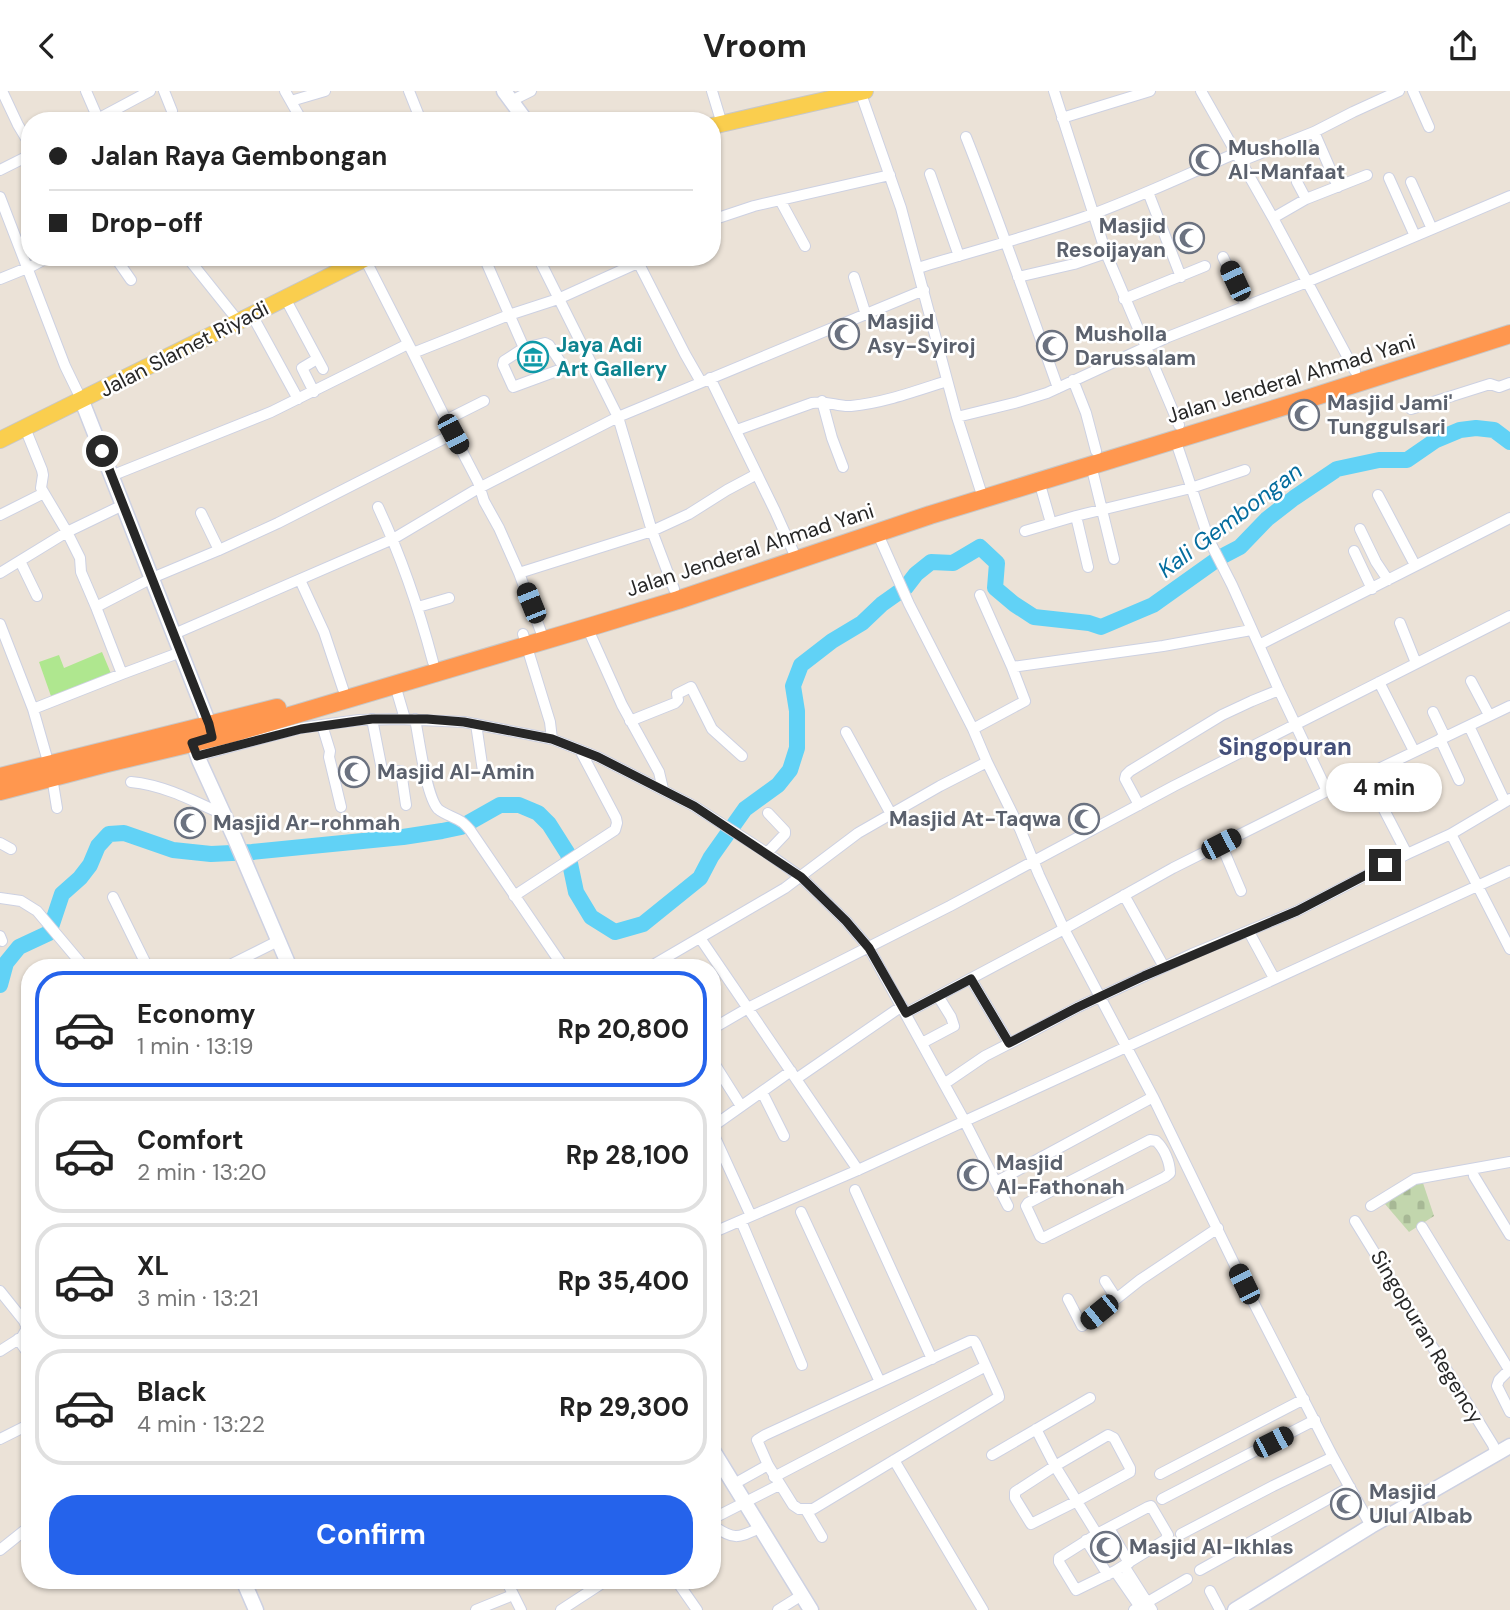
<!DOCTYPE html>
<html lang="en">
<head>
<meta charset="utf-8">
<style>
	body { margin:0; font-family:"DM Sans",sans-serif; background:#f6f6f6; color:#222; height:100vh; display:flex; flex-direction:column; font-size:26px; white-space:nowrap }
	* { box-sizing:border-box; margin:0 }
	p { font-size:23px; color:#767676 }
	.icon { flex:none; width:38px; height:38px; fill:none; stroke:currentColor; stroke-width:2; stroke-linecap:round; stroke-linejoin:round }
	.map { position:relative; flex:1; overflow:hidden }
	.sheet { position:absolute; left:21px; top:868px; width:700px; height:630px; display:flex; flex-direction:column; background:#fff; border-radius:28px; box-shadow:0 2px 5px #0004 }
	.sheet>* { flex:none }
	.hud { position:absolute; left:21px; top:21px; width:700px; height:154px; border-radius:28px; box-shadow:0 2px 5px #0004; display:grid; align-content:center; height:154px; padding:0 28px; background:#fff }
	.end { position:absolute; width:32px; height:32px; margin:-16px; border:9px solid #272727; background:#fff; box-shadow:0 0 0 4px #fff }
	.from { border-radius:50% }
	.bubble { position:absolute; height:49px; border-radius:24px; background:#fff; box-shadow:0 2px 5px #0004; font-size:23px; font-weight:700; line-height:49px; text-align:center }
	.car { position:absolute; width:21px; height:42px; margin:-21px -10px; border-radius:9px; box-shadow:0 0 5px 2px #0007; background:linear-gradient(#222 24%,#8ab4d8 0 40%,#222 0 76%,#8ab4d8 0 86%,#222 0) }
	.hud b { display:flex; align-items:center; gap:24px; height:66px; font-size:26px }
	.hud b+b { border-top:2px solid #e0e0e0 }
	.hud i { width:18px; height:18px; background:#222 }
	ul { padding:12px 0 0; list-style:none }
	li { display:flex; align-items:center; gap:21px; height:116px; margin:0 14px 10px; padding:0 14px; border:4px solid #e0e0e0; border-radius:28px }
	li div { flex:1 }
	li b { display:block; font-size:26px }
	li em { font-style:normal; font-weight:700 }
	li.current { border-color:#2563eb }
	li>.icon { width:63px; height:63px; stroke-width:1.5 }
	.primary-button { display:flex; gap:14px; margin-top:auto; padding:14px 28px }
	.primary-button a { flex:1; height:80px; border-radius:28px; background:#2563eb; color:#fff; font-size:28px; font-weight:700; line-height:80px; text-align:center }
	header { display:flex; justify-content:space-between; align-items:center; height:91px; padding:0 28px; background:#fff; font-size:32px; font-weight:700 }
	.map>svg:first-child { display:block }
</style>
</head>
<body>
<header><svg class="icon" aria-label="back" viewBox="0 0 24 24"><path d="M15 5l-7 7 7 7"/></svg>Vroom<svg class="icon" aria-label="share" viewBox="0 0 24 24"><path d="M12 15V3M7 8l5-5 5 5M5 13v7h14v-7"/></svg></header>
<div class="map">
<svg width="1510" height="1519" viewBox="0 0 1510 1519">
	<defs>
		<pattern id="cemetery-stones" width="16" height="16" patternUnits="userSpaceOnUse" patternTransform="scale(1.75)"><rect width="16" height="16" fill="#c2d6ad"/><path d="M2 7V4a2 2 0 0 1 4 0v3zM10 15v-3a2 2 0 0 1 4 0v3z" fill="#a7b895"/></pattern>
	</defs>
	<rect width="100%" height="100%" fill="#ebe2d7"/>
	<path fill="#afe78f" d="M102 561 112 585 52 608 39 571 59 564 64 577Z"/>
	<path fill="url(#cemetery-stones)" d="M1422 1089 1434 1125 1409 1141 1385 1113 1403 1099Z"/>
	<g fill="none" stroke-linecap="round" stroke-linejoin="round">
		<path stroke="#61d2f6" stroke-width="16" d="M0 894 6 872 19 856 49 842 62 803 80 787 90 774 98 755 109 743 124 742 173 759 211 763 252 761 403 746 442 740 461 736 500 714H519L538 722 549 733 568 763 576 801 591 826 615 841 643 833 700 787 711 766 745 718 778 694 790 679 797 657V620L793 595 801 574 832 550 862 532 882 513 906 496 916 483 931 471 953 472 980 456 997 472 995 497 1014 513 1034 526 1089 532 1101 536 1153 514 1219 467 1240 456 1267 428 1294 407 1337 378 1379 369H1407L1436 349 1460 339 1476 337 1494 339 1510 351"/>
		<g stroke="#cdd1e2" stroke-width="12">
			<path id="street" d="M86 0 99 30
				M164 0 172 20
				M285 0 302 30
				M409 0 421 30
				M712 0 722 33
				M860 0 901 117 957 326 983 407
				M1054 0 1106 162 1179 334
				M1201 0 1273 127 1355 280
				M1413 0 1429 36
				M3 2 18 34 30 54
				M291 10 325 0
				M511 10 531 0
				M1062 27 1150 0
				M94 30 150 0
				M1314 41 1338 96
				M966 46C999 129 1028 213 1058 297
				M1241 70 1314 41 1353 21 1399 0
				M0 79 30 64
				M930 83 959 165
				M1389 87 1415 145
				M1297 91 1306 108
				M1411 91 1432 138
				M1148 101 1181 186
				M0 106 65 275 82 310
				M780 109 805 155
				M1273 127 1306 108 1367 84
				M712 129 754 115 890 84
				M115 166 131 189
				M187 166 239 231
				M484 166 524 257 545 252 549 254 563 275 562 278 513 296 503 274 504 270 524 257
				M538 166 618 326 652 440 674 498
				M1223 166 1246 214
				M365 168 413 262 453 343 478 391 484 410 499 437 519 482 544 549
				M639 173 685 263 701 291
				M918 177C976 159 1036 144 1093 123 1141 105 1189 83 1236 62
				M854 186 866 224
				M1018 186 1074 173 1106 162
				M0 188 32 175 49 166
				M285 207 323 278
				M1124 208 1205 175
				M252 224 298 308
				M413 262 509 224 558 208 651 166
				M710 287 775 420 797 469
				M1073 289 1086 322 1096 360
				M314 301 302 277 317 268
				M822 310 832 347 843 376
				M1411 318 1490 293 1499 296 1510 292
				M957 326 1018 311 1047 302 1168 246 1307 191 1510 105
				M446 329 484 310
				M25 337 42 379 43 384 41 397 67 441 80 467 81 481 96 516 152 487 219 459 278 432 453 343
				M737 339 812 312C827 309 837 316 851 315 883 312 916 300 947 290
				M1175 348 1209 449 1232 494 1279 599 1327 700
				M1091 374 1114 468
				M111 385 271 321 408 253
				M1039 390 1051 432
				M1378 404 1415 474
				M378 416C402 467 419 518 433 571
				M201 422 219 459
				M0 424 44 402
				M1360 438 1376 471 1388 489
				M1025 440 1076 425
				M877 441 909 513 973 638 987 671 1020 738 1039 784 1064 838 1153 1006 1244 1193 1333 1366 1371 1435
				M1354 460 1372 498
				M20 470 37 505
				M1088 476 1076 425 1191 397 1245 379
				M0 482 67 441 123 414
				M519 482 652 440 689 423 727 399 757 383
				M300 489 324 541 343 598
				M980 504 1012 576
				M418 516 449 507
				M1400 532 1416 572
				M0 533 33 618
				M587 536 622 614 659 681 663 698
				M174 543 393 448 477 398 618 326 924 199
				M523 543 550 631 552 648
				M1259 554 1510 427
				M122 583 181 561
				M1471 590 1489 624
				M1379 591 1414 660
				M395 594 405 628
				M1433 621 1445 646
				M372 628 382 679 383 681 401 680 406 714
				M415 628C419 647 426 705 438 718 445 724 455 726 462 731 463 731 469 738 470 739L564 877
				M630 630 675 612 678 609 677 603 691 596 712 638 742 665
				M476 633 483 680
				M322 634 330 660 329 666 341 716
				M1469 635 1505 711
				M973 638 1025 610 1012 576 1163 555 1251 539
				M846 641 891 723
				M1440 648 1459 689
				M197 665 301 637 322 634 359 629 399 628 464 631 552 648 598 666 694 715 767 762 801 786 846 830 869 857 964 1029 1008 1115
				M49 674 33 618 122 583 96 516
				M1366 684 1407 763 1451 743 1510 708
				M52 686 57 717
				M131 691C164 694 194 710 224 724
				M1139 714 1125 688 1126 684 1130 680 1222 624 1252 610 1279 599
				M1451 743 1510 858
				M0 752 11 758
				M1221 753 1241 800
				M767 762 785 743V740L768 722
				M1124 804 1164 876
				M514 805 615 739 617 732 616 727 580 659
				M113 806 148 877
				M0 807 21 810 37 820 85 877
				M1249 841 1274 887
				M0 845 2 850
				M700 847 858 1079
				M224 877 278 850
				M648 877 785 797 858 742 940 695 987 671
				M971 888 1009 952
				M906 922 1064 838 1173 777 1327 700 1366 684 1510 615
				M712 938 748 917 950 815 1174 695 1510 525
				M922 952 954 935 951 926 938 905
				M712 969 741 1015
				M796 988 902 915
				M944 993 985 965 1022 946 1078 916 1192 863 1297 820 1407 763
				M762 1001 784 1045
				M712 1036 791 980
				M712 1040 751 1125
				M1150 1049 1156 1050C1164 1057 1170 1071 1170 1082L1165 1086 1043 1147 1040 1145 1026 1115 1028 1112Z
				M1474 1085 1510 1144
				M996 1091 1153 1006
				M855 1099 932 1268
				M1371 1115 1415 1088 1510 1071
				M801 1121 880 1291
				M741 1130 802 1274
				M1355 1130 1493 1354 1496 1363
				M1422 1136 1508 1277V1280L1499 1289 1497 1295 1510 1321
				M712 1142 858 1079 1510 780
				M1105 1190 1116 1207
				M0 1200 24 1230 27 1237 22 1246 0 1260
				M1068 1208 1082 1235 1140 1189 1218 1137
				M18 1248 30 1265
				M970 1250H974L976 1253 998 1302 999 1306 813 1418H799L793 1414 768 1374 757 1349 765 1344Z
				M1036 1338 1055 1375 1097 1443
				M1108 1344 1114 1347 1130 1377V1381L1077 1410 1031 1433 1015 1407V1401L1055 1375Z
				M0 1348 30 1333
				M992 1364 1090 1307
				M894 1369 983 1519
				M1160 1383 1304 1308
				M774 1386 986 1275
				M734 1393 768 1374
				M1162 1408 1315 1329
				M1151 1415 1168 1444 1165 1449 1115 1480 1076 1499 1059 1471V1467L1097 1443 1148 1416Z
				M806 1419 822 1446
				M712 1428 779 1394
				M712 1434C735 1450 738 1447 762 1436
				M1109 1437 1129 1472
				M1181 1443 1273 1395 1333 1366
				M1086 1449 1108 1484
				M0 1459 30 1435
				M1124 1475 1152 1519
				M1200 1479 1350 1396
				M1115 1480 1142 1519
				M506 1489 521 1519
				M676 1489 697 1519
				M1210 1500 1220 1519
				M476 1519 508 1506
				M561 1519 607 1489
				M778 1519 802 1504
				M1134 1519 1187 1488"/>
		</g>
		<g stroke="#cdd1e2" stroke-width="17">
			<path id="secondary" d="M504 0 526 30
				M82 310 209 633 212 644
				M190 643 199 669 235 748 290 877
				M712 1358 811 1519
				M243 1489 256 1519
				M1235 1519 1371 1435 1510 1355"/>
		</g>
		<g stroke="#c7c7c7" stroke-width="18">
			<path id="primary" d="M712 35 865 0
				M0 349 368 166"/>
		</g>
		<g stroke="#c7c7c7" stroke-width="20">
			<path id="highway" d="M0 686 277 617
				M0 700 103 673 229 643 596 534 678 509 930 424 1304 309 1510 243"/>
		</g>
		<use href="#street" stroke="#fff" stroke-width="10"/>
		<use href="#secondary" stroke="#fff" stroke-width="14"/>
		<use href="#primary" stroke="#face4e" stroke-width="16"/>
		<use href="#highway" stroke="#ff974f" stroke-width="18"/>
	</g>
	<g fill="none" stroke-linecap="round" stroke-linejoin="round">
		<path stroke="#272727" stroke-width="9" d="M102 360 209 633 212 646 192 652 197 665 301 638 372 628H427L464 631 552 648 598 666 694 715 801 786 846 830 869 857 906 922 971 888 1009 952 1078 916 1144 885 1297 820 1385 774"/>
	</g>
	<defs>
		<g id="mosque-ring" transform="scale(1.575)"><circle r="9.5" fill="#fff" stroke="#6b7280" stroke-width="1.5"/><path d="M3.5-4.9A6 6 0 1 0 3.5 4.9A5 5 0 1 1 3.5-4.9Z" fill="#6b7280"/></g>
		<g id="museum-ring" transform="scale(1.575)"><circle r="9.5" fill="#fff" stroke="#0f9aa8" stroke-width="1.5"/><path d="M0-6L6-3V-2H-6V-3ZM-5-1h2V3h-2ZM-1-1h2V3h-2ZM3-1h2V3H3ZM-6 4H6V6H-6Z" fill="#0f9aa8"/></g>
	</defs>
	<g fill-rule="evenodd">
		<use href="#mosque-ring" x="1205" y="69"/>
		<use href="#mosque-ring" x="1189" y="147"/>
		<use href="#mosque-ring" x="844" y="243"/>
		<use href="#mosque-ring" x="1052" y="255"/>
		<use href="#museum-ring" x="533" y="266"/>
		<use href="#mosque-ring" x="1304" y="324"/>
		<use href="#mosque-ring" x="354" y="681"/>
		<use href="#mosque-ring" x="1084" y="728"/>
		<use href="#mosque-ring" x="190" y="732"/>
		<use href="#mosque-ring" x="973" y="1084"/>
		<use href="#mosque-ring" x="1346" y="1413"/>
		<use href="#mosque-ring" x="1106" y="1456"/>
	</g>
	<g text-anchor="middle" stroke-width="5" stroke-linejoin="round" paint-order="stroke">
		<g font-size="21" font-weight="bold" fill="#5b616d" stroke="#fff" text-anchor="start">
			<text x="1228" y="64">Musholla<tspan x="1228" dy="24">Al-Manfaat</tspan></text>
			<text x="1166" y="142" text-anchor="end">Masjid<tspan x="1166" dy="24">Resoijayan</tspan></text>
			<text x="867" y="238">Masjid<tspan x="867" dy="24">Asy-Syiroj</tspan></text>
			<text x="1075" y="250">Musholla<tspan x="1075" dy="24">Darussalam</tspan></text>
			<text x="1327" y="319">Masjid Jami'<tspan x="1327" dy="24">Tunggulsari</tspan></text>
			<text x="377" y="688">Masjid Al-Amin</text>
			<text x="1061" y="735" text-anchor="end">Masjid At-Taqwa</text>
			<text x="213" y="739">Masjid Ar-rohmah</text>
			<text x="996" y="1079">Masjid<tspan x="996" dy="24">Al-Fathonah</tspan></text>
			<text x="1369" y="1408">Masjid<tspan x="1369" dy="24">Ulul Albab</tspan></text>
			<text x="1129" y="1463">Masjid Al-Ikhlas</text>
		</g>
		<g font-size="21" font-weight="bold" fill="#0d838f" stroke="#fff" text-anchor="start">
			<text x="556" y="261">Jaya Adi<tspan x="556" dy="24">Art Gallery</tspan></text>
		</g>
		<g font-size="21" fill="#272727" stroke="#fff">
			<text transform="translate(184 258) rotate(-27)" y="7">Jalan Slamet Riyadi</text>
			<text transform="translate(1291 288) rotate(-17)" y="7">Jalan Jenderal Ahmad Yani</text>
			<text transform="translate(750 459) rotate(-18)" y="7">Jalan Jenderal Ahmad Yani</text>
			<text transform="translate(1427 1246) rotate(59)" y="7">Singopuran Regency</text>
		</g>
		<g font-size="23" font-style="italic" fill="#046d9e" stroke="#fff">
			<text transform="translate(1230 429) rotate(-37)" y="8">Kali Gembongan</text>
		</g>
		<g font-size="24" font-weight="bold" fill="#45507a" stroke="#fff">
			<text x="1285" y="664">Singopuran</text>
		</g>
	</g>
</svg>
<i class="end from" style="left:102px;top:360px"></i>
<i class="end" style="left:1385px;top:774px"></i>
<div class="bubble" style="left:1326px;top:672px;width:116px">4 min</div>
<i class="car" style="left:1235px;top:190px;rotate:335deg"></i>
<i class="car" style="left:453px;top:343px;rotate:152deg"></i>
<i class="car" style="left:531px;top:512px;rotate:338deg"></i>
<i class="car" style="left:1221px;top:753px;rotate:63deg"></i>
<i class="car" style="left:1244px;top:1193px;rotate:334deg"></i>
<i class="car" style="left:1099px;top:1221px;rotate:231deg"></i>
<i class="car" style="left:1273px;top:1351px;rotate:63deg"></i>
<div class="hud">
<b><i class="from"></i>Jalan Raya Gembongan</b>
<b><i></i>Drop-off</b>
</div>
<section class="sheet">
<ul>
<li class="current"><svg class="icon" aria-label="car" viewBox="0 0 24 24"><path d="M5 17H2v-5l4-1 3-4h7l3 4 3 1v5h-3M9 17h6M6 11h13"/><circle cx="7" cy="17" r="2"/><circle cx="17" cy="17" r="2"/></svg><div><b>Economy</b><p>1 min · 13:19</p></div><em>Rp 20,800</em></li>
<li><svg class="icon" aria-label="car" viewBox="0 0 24 24"><path d="M5 17H2v-5l4-1 3-4h7l3 4 3 1v5h-3M9 17h6M6 11h13"/><circle cx="7" cy="17" r="2"/><circle cx="17" cy="17" r="2"/></svg><div><b>Comfort</b><p>2 min · 13:20</p></div><em>Rp 28,100</em></li>
<li><svg class="icon" aria-label="car" viewBox="0 0 24 24"><path d="M5 17H2v-5l4-1 3-4h7l3 4 3 1v5h-3M9 17h6M6 11h13"/><circle cx="7" cy="17" r="2"/><circle cx="17" cy="17" r="2"/></svg><div><b>XL</b><p>3 min · 13:21</p></div><em>Rp 35,400</em></li>
<li><svg class="icon" aria-label="car" viewBox="0 0 24 24"><path d="M5 17H2v-5l4-1 3-4h7l3 4 3 1v5h-3M9 17h6M6 11h13"/><circle cx="7" cy="17" r="2"/><circle cx="17" cy="17" r="2"/></svg><div><b>Black</b><p>4 min · 13:22</p></div><em>Rp 29,300</em></li>
</ul>
<div class="primary-button"><a>Confirm</a></div>
</section>
</div>
</body>
</html>
